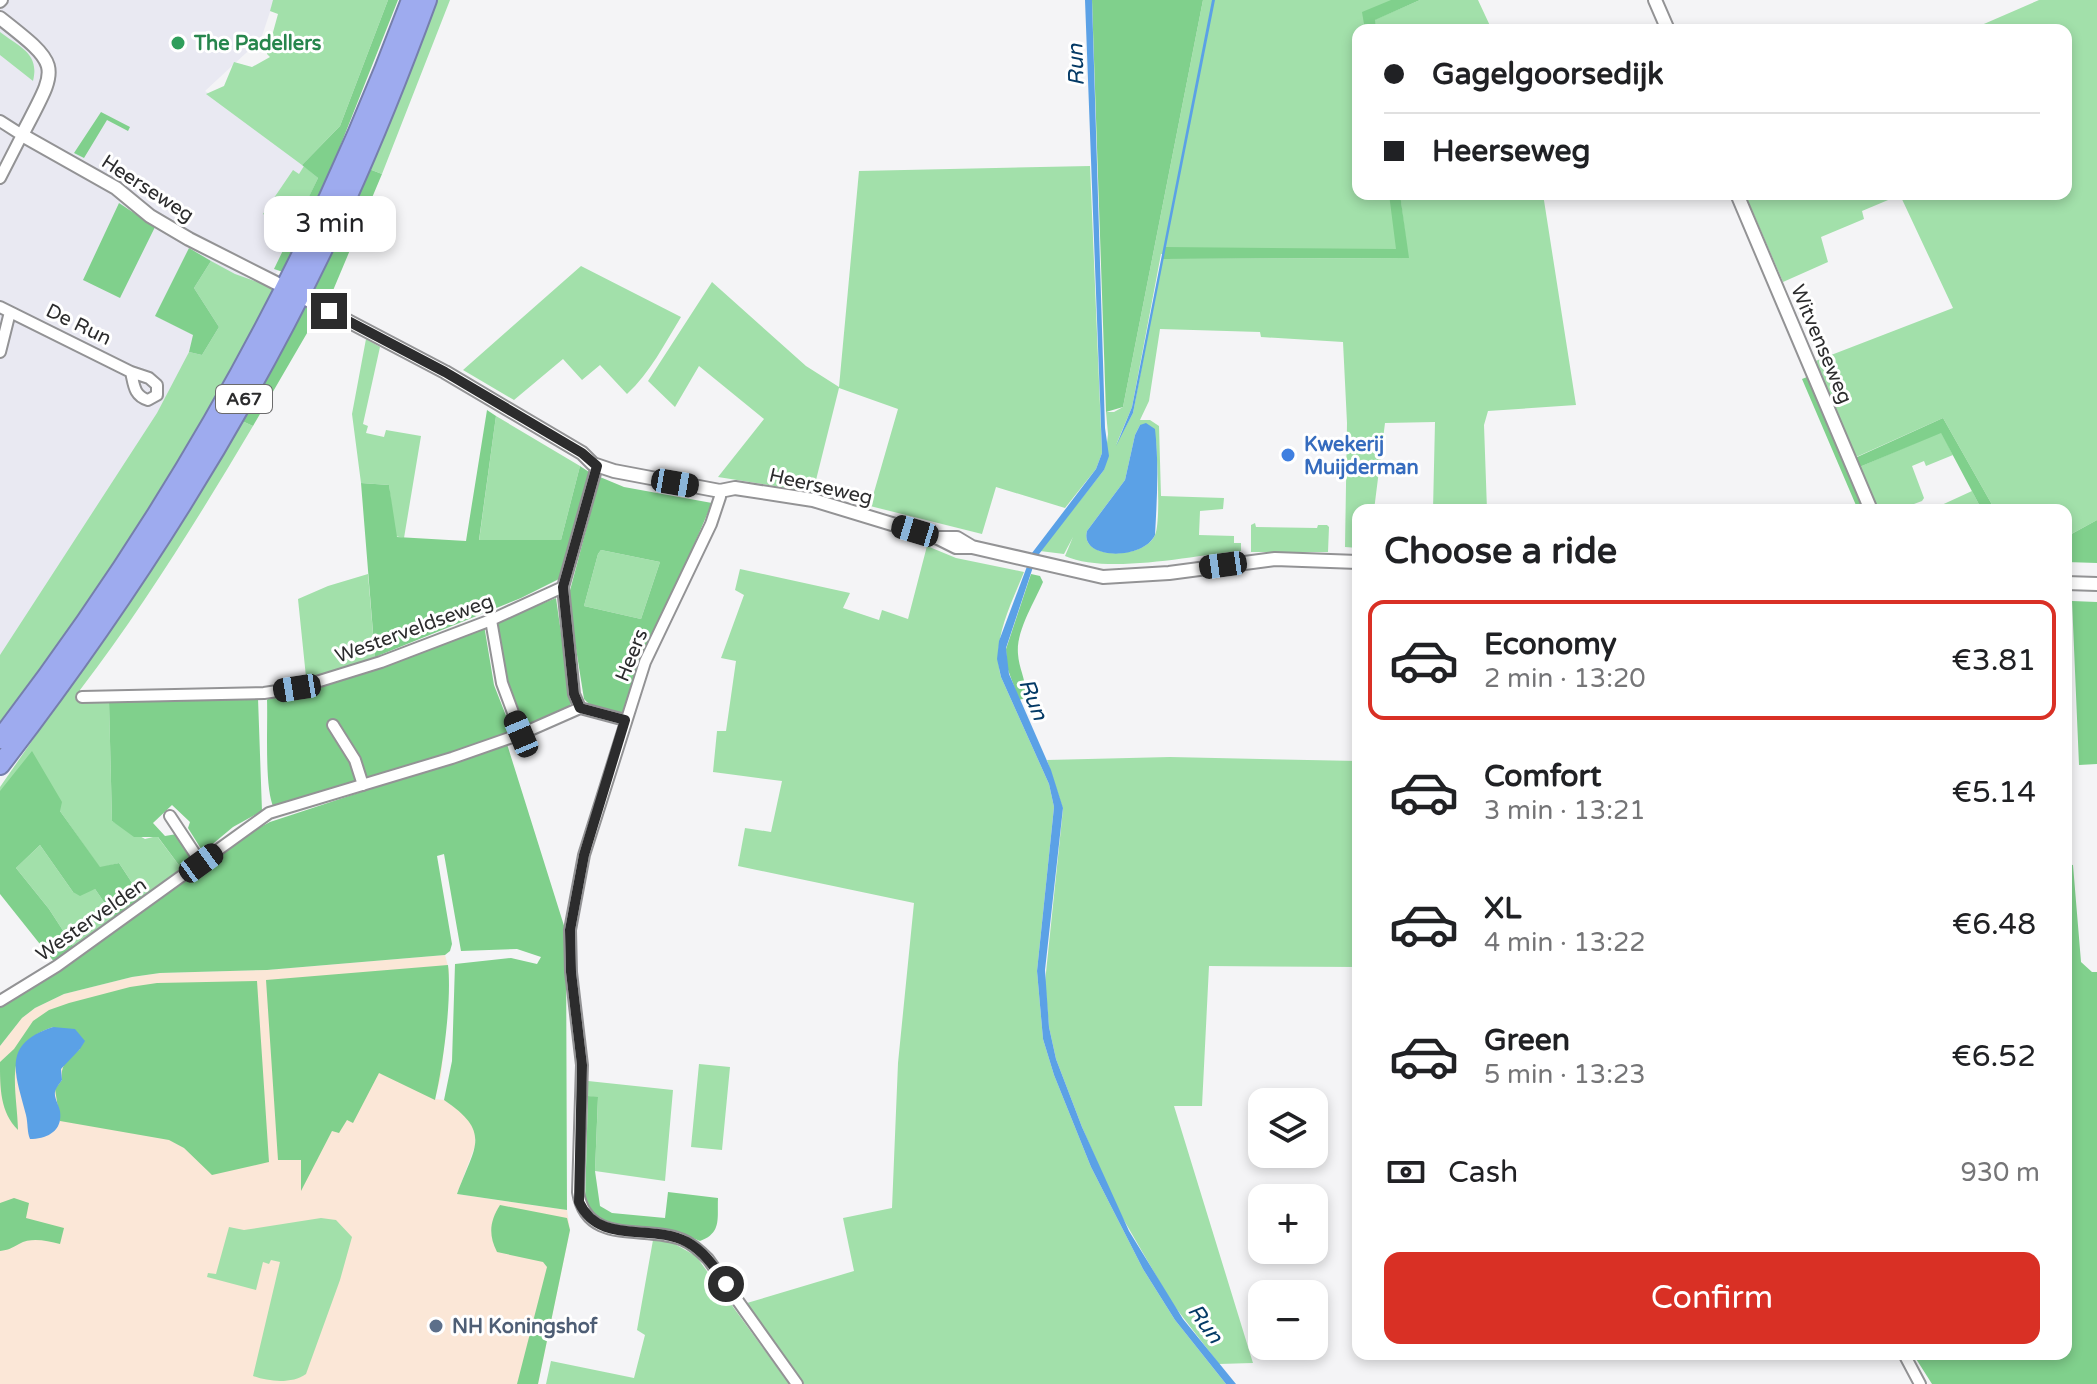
<!DOCTYPE html>
<html lang="en">
<head>
<meta charset="utf-8">
<style>
	body { margin:0; font-family:"Varela Round",sans-serif; background:#f6f6f6; color:#202124; height:100vh; display:flex; flex-direction:column; font-size:30px; white-space:nowrap }
	* { box-sizing:border-box; margin:0 }
	p { font-size:26px; color:#757577 }
	.icon { flex:none; width:44px; height:44px; fill:none; stroke:currentColor; stroke-width:2; stroke-linecap:round; stroke-linejoin:round }
	.map { position:relative; flex:1; overflow:hidden }
	.side { position:absolute; left:1352px; top:504px; width:720px; height:856px; display:flex; flex-direction:column; background:#fff; border-radius:16px; box-shadow:0 4px 12px #0003 }
	.side>* { flex:none }
	.guide { position:absolute; left:1352px; top:24px; width:720px; height:176px; border-radius:16px; box-shadow:0 4px 12px #0003; display:grid; align-content:center; height:176px; padding:0 32px; background:#fff }
	.fabs { position:absolute; left:1248px; top:1088px; display:grid; gap:16px }
	.fabs a { display:grid; place-items:center; width:80px; height:80px; border-radius:16px; background:#fff; box-shadow:0 4px 12px #0003; font-size:40px }
	.end { position:absolute; width:36px; height:36px; margin:-18px; border:10px solid #2c2c2d; background:#fff; box-shadow:0 0 0 4px #fff }
	.from { border-radius:50% }
	.bubble { position:absolute; height:56px; border-radius:16px; background:#fff; box-shadow:0 4px 12px #0003; font-size:26px; font-weight:600; line-height:56px; text-align:center }
	.car { position:absolute; width:24px; height:48px; margin:-24px -12px; border-radius:10px; box-shadow:0 0 6px 2px #0007; background:linear-gradient(#222 24%,#8ab4d8 0 40%,#222 0 76%,#8ab4d8 0 86%,#222 0) }
	.guide b { display:flex; align-items:center; gap:28px; height:76px; font-size:30px }
	.guide b+b { border-top:2px solid #e0e0e0 }
	.guide i { width:20px; height:20px; background:#202124 }
	ul { padding:0; list-style:none }
	li { display:flex; align-items:center; gap:24px; height:120px; margin:0 16px 12px; padding:0 16px; border:4px solid transparent; border-radius:16px }
	li div { flex:1 }
	li b { display:block; font-size:30px }
	li em { font-style:normal; font-weight:600 }
	li.on { border-color:#d93025 }
	li>.icon { width:72px; height:72px; stroke-width:1.5 }
	h2 { padding:0 32px; font-size:36px; line-height:96px }
	.pay { display:flex; align-items:center; gap:20px; height:88px; padding:0 32px; font-size:30px }
	.pay p { margin-inline-start:auto }
	.cta { display:flex; gap:16px; margin-top:auto; padding:16px 32px }
	.cta a { flex:1; height:92px; border-radius:16px; background:#d93025; color:#fff; font-size:32px; font-weight:600; line-height:92px; text-align:center }
	.map>svg:first-child { display:block }
</style>
</head>
<body>
<div class="map">
<svg width="2097" height="1384" viewBox="0 0 2097 1384">
	<rect width="100%" height="100%" fill="#f4f4f6"/>
	<path fill="#fbe7d7" d="M445 955 449 970 445 1038 441 1076 435 1099 444 1100 463 1113 471 1121 476 1135 475 1146 457 1194 567 1210 570 1230 538 1384H0V1046L22 1018 35 1008 64 994 132 977 160 973 267 970Z"/>
	<path fill="#e9e9f2" d="M0 0H274L261 39 205 91 325 174 281 266 0 680Z"/>
	<path fill="#a2e0aa" fill-rule="evenodd" d="M273 0H388L340 126 302 165 206 94 224 86 234 62 252 67 270 57 267 54 278 14 270 11Z
		M437 0H450L382 174 369 169Z
		M1203 0H1408L1372 16 1373 30H1358V194H1397L1405 254H1161L1132 407 1116 445 1133 413 1162 259 1408 258 1400 194H1543L1576 405 1488 411 1484 425 1487 510H1433L1435 422 1385 423 1374 510H1358V548L1345 547 1347 423 1343 342 1261 337 1260 332 1160 329 1149 401 1140 420H1150L1159 426 1161 496 1224 498 1223 509 1200 511 1199 535 1234 536V543H1241V551C1194 555 1108 575 1065 556L1073 537 1064 554 1040 551 1104 470 1108 434 1106 412H1114L1123 407ZM1140 425 1156 440C1157 458 1161 522 1155 535 1144 560 1079 560 1087 531L1125 480 1135 435Z
		M1420 0H1478L1492 30H1376L1374 20Z
		M2039 0H2097V520L2066 537V510H1995L1943 418 1854 458 1813 362 1953 308 1900 195 1862 211 1864 219 1821 237 1828 262 1783 282 1745 194H2066V30H1970Z
		M0 32C19 47 40 53 33 81L0 55Z
		M304 166 318 178 294 229 275 216 272 219 263 214 293 170 299 174Z
		M1090 166 1102 453 1096 469 1065 508 996 487 982 534 870 506 898 409 839 388 813 492 718 477 764 419 699 366 675 407 648 381 712 282 806 366 839 387 859 171Z
		M211 261 235 274 274 288 267 306C215 401 163 495 101 584 69 631 34 676 0 722V655L157 413 189 352 202 355 219 327 194 288Z
		M581 266 681 317C665 343 650 373 627 394L600 365 582 380 563 359 514 400 463 370Z
		M366 339 380 347 363 424 368 426 366 433 384 437 386 430 421 436 404 538 395 536 389 485 361 483 352 414Z
		M496 416 580 466 561 540 479 541Z
		M242 421 253 426C199 517 144 606 80 690L81 700 109 701 112 821 145 839 157 836 181 868 142 898 119 863 100 868 60 811 0 791V787L147 575Z
		M1941 432 1953 455 1926 466 1924 461 1912 466 1924 498 1922 501 1898 510H1875L1857 468Z
		M1972 491 1982 510H1936L1935 508Z
		M1255 523 1256 527 1317 528 1318 525H1327L1329 527 1328 552H1251V525Z
		M927 546 956 558 1024 572C1011 605 991 641 1001 677L1049 784 1054 807 1037 971 1043 1039 1054 1075 1091 1167 1143 1269 1175 1320 1226 1384H804L747 1303 854 1271 843 1218 892 1208 898 1063 914 903 738 866 745 828 771 832 782 781 713 772 717 731H726L736 661 721 658 744 595 735 590 740 569 850 593 843 608 879 620 882 610 908 619Z
		M601 550 660 562 641 619 584 606 598 554Z
		M368 574 375 657 327 676 306 677 298 599 328 586Z
		M1170 757 1358 761V967L1209 966 1202 1106H1174L1253 1363 1219 1364 1172 1303 1118 1210 1082 1127 1056 1059 1049 1027 1045 982 1063 809 1047 760Z
		M40 845 73 892 95 889 115 918 75 949 49 909 16 868Z
		M699 1064 730 1067 722 1150 691 1147Z
		M588 1081 673 1090 665 1181 595 1171 598 1098 588 1096Z
		M321 1218 336 1220 352 1237 340 1280 306 1374C292 1384 269 1382 253 1376L280 1262 271 1260 269 1264 263 1262 256 1290 207 1277 208 1273 216 1274 229 1227 244 1230Z
		M653 1240 673 1243 696 1256 789 1384H546L551 1361 634 1378 645 1335 637 1330Z"/>
	<path fill="#80d08c" fill-rule="evenodd" d="M388 0H398L326 182 283 272 274 269 318 178 302 165 340 126Z
		M1092 0H1203L1123 407 1106 412Z
		M1391 0H1420L1375 20 1376 30H1365L1362 12Z
		M101 112 130 127 128 131 107 120 84 158 74 153Z
		M369 169 382 174 329 300 311 292Z
		M1389 194H1400L1409 258 1162 259 1165 247 1396 249Z
		M119 203 155 227 120 298 83 280Z
		M189 248 211 261 194 288 219 327 202 355 189 352 193 335 155 316Z
		M305 304 317 311 310 328 253 426 242 421Z
		M1807 377 1864 510H1858L1802 379Z
		M487 410 496 416 479 540H561L580 466 589 472 561 578 521 598 375 657 361 483 389 485 397 537 466 541Z
		M1943 418 1995 510H1982L1941 433 1857 468 1855 458Z
		M600 477 624 487 712 503 622 713C609 715 592 708 584 699L568 598ZM601 550 660 562 641 619 584 606 598 554Z
		M2097 520V563L2066 562V537Z
		M1031 574 1040 576 1043 582C1034 603 1016 631 1018 654 1019 670 1028 683 1025 698L1019 700 1007 667 1006 649Z
		M556 598 571 703 566 712 524 728 504 678 497 622Z
		M2072 601 2097 602V764L2079 765Z
		M484 625 494 685 512 731 483 743 274 808C264 790 268 724 267 700L272 694 329 683 365 673Z
		M250 697 258 698 262 811 233 827 203 852 188 828 190 822 172 805 153 823 165 836 177 834 194 859 181 868 158 837H134L112 821 109 701Z
		M507 744 566 932 567 1210 457 1194C474 1147 493 1133 444 1100L452 1061 455 964 511 958 537 964 541 957 517 949 461 951 444 854 437 856 452 944 450 951 445 955 267 970 160 973 132 977 64 994 35 1008 22 1018 0 1046V1006L119 928 247 834 270 822Z
		M32 751 62 802 60 811 100 867 119 863 142 898 115 918 95 889 80 896 73 892 40 845 16 868 49 909 75 949 55 963 0 894V791Z
		M2066 864 2073 865 2081 962 2092 972H2097V1384H1932L1913 1354H2066Z
		M448 965C452 999 443 1066 435 1100L379 1073 353 1123 347 1120 339 1133 332 1131 301 1191V1160H278L266 980Z
		M257 981 269 1162 212 1175 184 1148 169 1140 60 1121 55 1089 62 1080C60 1064 68 1059 80 1049L53 1027C1 1044 17 1086 18 1130 0 1112 0 1088 0 1062L14 1049 33 1021 49 1010 69 1003 130 987 157 983Z
		M588 1096 598 1097 595 1171 600 1206 612 1213 665 1218 668 1192 718 1198C717 1218 722 1233 700 1241L678 1232 627 1228 597 1221 585 1204Z
		M14 1198 29 1203 26 1218 64 1228 60 1244C46 1241 32 1237 19 1244 11 1248 9 1250 0 1251V1203Z
		M500 1205 567 1218 570 1230 538 1384H517L547 1267 543 1262 497 1252C488 1234 490 1221 500 1205Z"/>
	<path fill="#5ba1e6" d="M1085 0H1092L1105 428 1109 456 1104 470 1036 558 1006 648 1009 674 1051 770 1063 808 1045 970 1049 1027 1056 1059 1082 1127 1129 1231 1183 1319 1236 1384H1226L1175 1320 1143 1269 1091 1167 1054 1075 1043 1039 1037 971 1054 807 1049 784 1001 677 997 659 999 641 1032 553 1096 469 1102 453Z
		M1212 0H1215L1133 413 1116 446 1132 407Z
		M1146 423 1155 429C1159 464 1157 499 1155 535 1143 561 1079 560 1087 531L1125 480 1135 435 1140 425Z
		M53 1027 75 1029 85 1041 80 1049 61 1069 62 1080C60 1083 55 1089 55 1092 54 1098 59 1105 60 1111 63 1131 47 1139 30 1139 27 1132 28 1123 26 1115 16 1075 0 1044 53 1027Z"/>
	<g fill="none" stroke-linecap="round" stroke-linejoin="round">
		<g stroke="#939395" stroke-width="14">
			<path id="minor" d="M0 2 2 0
				M0 121 22 135 0 178
				M0 307 131 372 149 378 157 385V395L148 400C134 396 134 385 131 372
				M0 352 10 312
				M720 491V497L711 524 645 662 584 855 570 930 571 972 582 1065 578 1192C587 1247 645 1224 683 1240 693 1244 701 1252 708 1259L797 1384
				M491 620 502 683 521 734
				M82 697 264 693 297 688 381 662 491 620 563 587
				M580 708 574 694 563 587 597 466
				M333 725 355 760 363 785
				M170 816 201 863
				M0 1001 57 966 269 813 452 758 521 734 580 708 625 720
				M1904 1354 1920 1384"/>
		</g>
		<g stroke="#939395" stroke-width="16">
			<path id="tertiary" d="M1655 0 1668 30
				M0 18C64 68 58 65 22 135L116 188 150 216 189 239 276 283
				M1737 194 1871 510
				M308 300 445 372 582 453 593 464 614 471 720 491 735 488 813 500 938 538 956 547H972L1103 577 1169 573 1275 559 1358 562
				M938 538H957L972 547
				M2066 583 2097 584"/>
		</g>
		<g stroke="#767fab" stroke-width="22">
			<path id="motorway" d="M0 739C173 514 312 266 411 0
				M0 765C135 590 253 403 345 202 375 136 402 68 427 0"/>
		</g>
		<use href="#minor" stroke="#fff" stroke-width="10"/>
		<use href="#tertiary" stroke="#fff" stroke-width="12"/>
		<use href="#motorway" stroke="#9eabef" stroke-width="18"/>
	</g>
	<g fill="none" stroke-linecap="round" stroke-linejoin="round">
		<path stroke="#2c2c2d" stroke-width="10" d="M329 311 445 372 582 453 597 466 563 587 574 694 580 708 625 720 584 855 570 930 571 972 582 1065 579 1202C599 1246 651 1223 687 1242 705 1252 715 1268 726 1284"/>
	</g>
	<circle fill="#2e9e5b" stroke="#fff" stroke-width="3" cx="178" cy="43" r="8"/>
	<circle fill="#3f7fe0" stroke="#fff" stroke-width="3" cx="1288" cy="455" r="8"/>
	<circle fill="#5c6f8a" stroke="#fff" stroke-width="3" cx="436" cy="1326" r="8"/>
	<g text-anchor="middle" stroke-width="6" stroke-linejoin="round" paint-order="stroke">
		<rect fill="#fff" stroke="#6b6b6c" stroke-width="2" x="216" y="385" width="56" height="28" rx="6"/>
		<g font-size="18" font-weight="bold" fill="#2c2c2d">
			<text x="244" y="405">A67</text>
		</g>
		<g font-size="20" font-weight="bold" fill="#27864d" stroke="#fff" text-anchor="start">
			<text x="194" y="50">The Padellers</text>
		</g>
		<g font-size="20" fill="#2c2c2d" stroke="#fff">
			<text transform="translate(148 188) rotate(33)" y="7">Heerseweg</text>
			<text transform="translate(79 324) rotate(26)" y="7">De Run</text>
			<text transform="translate(1822 344) rotate(67)" y="7">Witvenseweg</text>
			<text transform="translate(821 486) rotate(13)" y="7">Heerseweg</text>
			<text transform="translate(414 628) rotate(-20)" y="7">Westerveldseweg</text>
			<text transform="translate(631 655) rotate(-68)" y="7">Heers</text>
			<text transform="translate(91 919) rotate(-35)" y="7">Westervelden</text>
		</g>
		<g font-size="20" font-weight="bold" fill="#366cbe" stroke="#fff" text-anchor="start">
			<text x="1304" y="451">Kwekerij<tspan x="1304" dy="23">Muijderman</tspan></text>
		</g>
		<g font-size="20" font-weight="bold" fill="#4e5e75" stroke="#fff" text-anchor="start">
			<text x="452" y="1333">NH Koningshof</text>
		</g>
		<g font-size="22" font-style="italic" fill="#043a66" stroke="#fff">
			<text transform="translate(1075 65) rotate(-92)" y="8">Run</text>
			<text transform="translate(1034 699) rotate(68)" y="8">Run</text>
			<text transform="translate(1206 1323) rotate(54)" y="8">Run</text>
		</g>
	</g>
</svg>
<div class="fabs">
<a><svg class="icon" aria-label="layers" viewBox="0 0 24 24"><path d="M12 4l9 5-9 5-9-5zM3 14l9 5 9-5"/></svg></a>
<a>+</a>
<a>−</a>
</div>
<i class="end from" style="left:726px;top:1284px"></i>
<i class="end" style="left:329px;top:311px"></i>
<div class="bubble" style="left:264px;top:196px;width:132px">3 min</div>
<i class="car" style="left:675px;top:483px;rotate:100deg"></i>
<i class="car" style="left:915px;top:531px;rotate:287deg"></i>
<i class="car" style="left:1223px;top:565px;rotate:262deg"></i>
<i class="car" style="left:297px;top:688px;rotate:261deg"></i>
<i class="car" style="left:521px;top:734px;rotate:337deg"></i>
<i class="car" style="left:201px;top:863px;rotate:54deg"></i>
<div class="guide">
<b><i class="from"></i>Gagelgoorsedijk</b>
<b><i></i>Heerseweg</b>
</div>
<section class="side">
<h2>Choose a ride</h2>
<ul>
<li class="on"><svg class="icon" aria-label="car" viewBox="0 0 24 24"><path d="M5 17H2v-5l4-1 3-4h7l3 4 3 1v5h-3M9 17h6M6 11h13"/><circle cx="7" cy="17" r="2"/><circle cx="17" cy="17" r="2"/></svg><div><b>Economy</b><p>2 min · 13:20</p></div><em>€3.81</em></li>
<li><svg class="icon" aria-label="car" viewBox="0 0 24 24"><path d="M5 17H2v-5l4-1 3-4h7l3 4 3 1v5h-3M9 17h6M6 11h13"/><circle cx="7" cy="17" r="2"/><circle cx="17" cy="17" r="2"/></svg><div><b>Comfort</b><p>3 min · 13:21</p></div><em>€5.14</em></li>
<li><svg class="icon" aria-label="car" viewBox="0 0 24 24"><path d="M5 17H2v-5l4-1 3-4h7l3 4 3 1v5h-3M9 17h6M6 11h13"/><circle cx="7" cy="17" r="2"/><circle cx="17" cy="17" r="2"/></svg><div><b>XL</b><p>4 min · 13:22</p></div><em>€6.48</em></li>
<li><svg class="icon" aria-label="car" viewBox="0 0 24 24"><path d="M5 17H2v-5l4-1 3-4h7l3 4 3 1v5h-3M9 17h6M6 11h13"/><circle cx="7" cy="17" r="2"/><circle cx="17" cy="17" r="2"/></svg><div><b>Green</b><p>5 min · 13:23</p></div><em>€6.52</em></li>
</ul>
<div class="pay"><svg class="icon" aria-label="cash" viewBox="0 0 24 24"><path d="M3 7h18v10H3z"/><circle cx="12" cy="12" r="2"/></svg>Cash<p>930 m</p></div>
<div class="cta"><a>Confirm</a></div>
</section>
</div>
</body>
</html>
